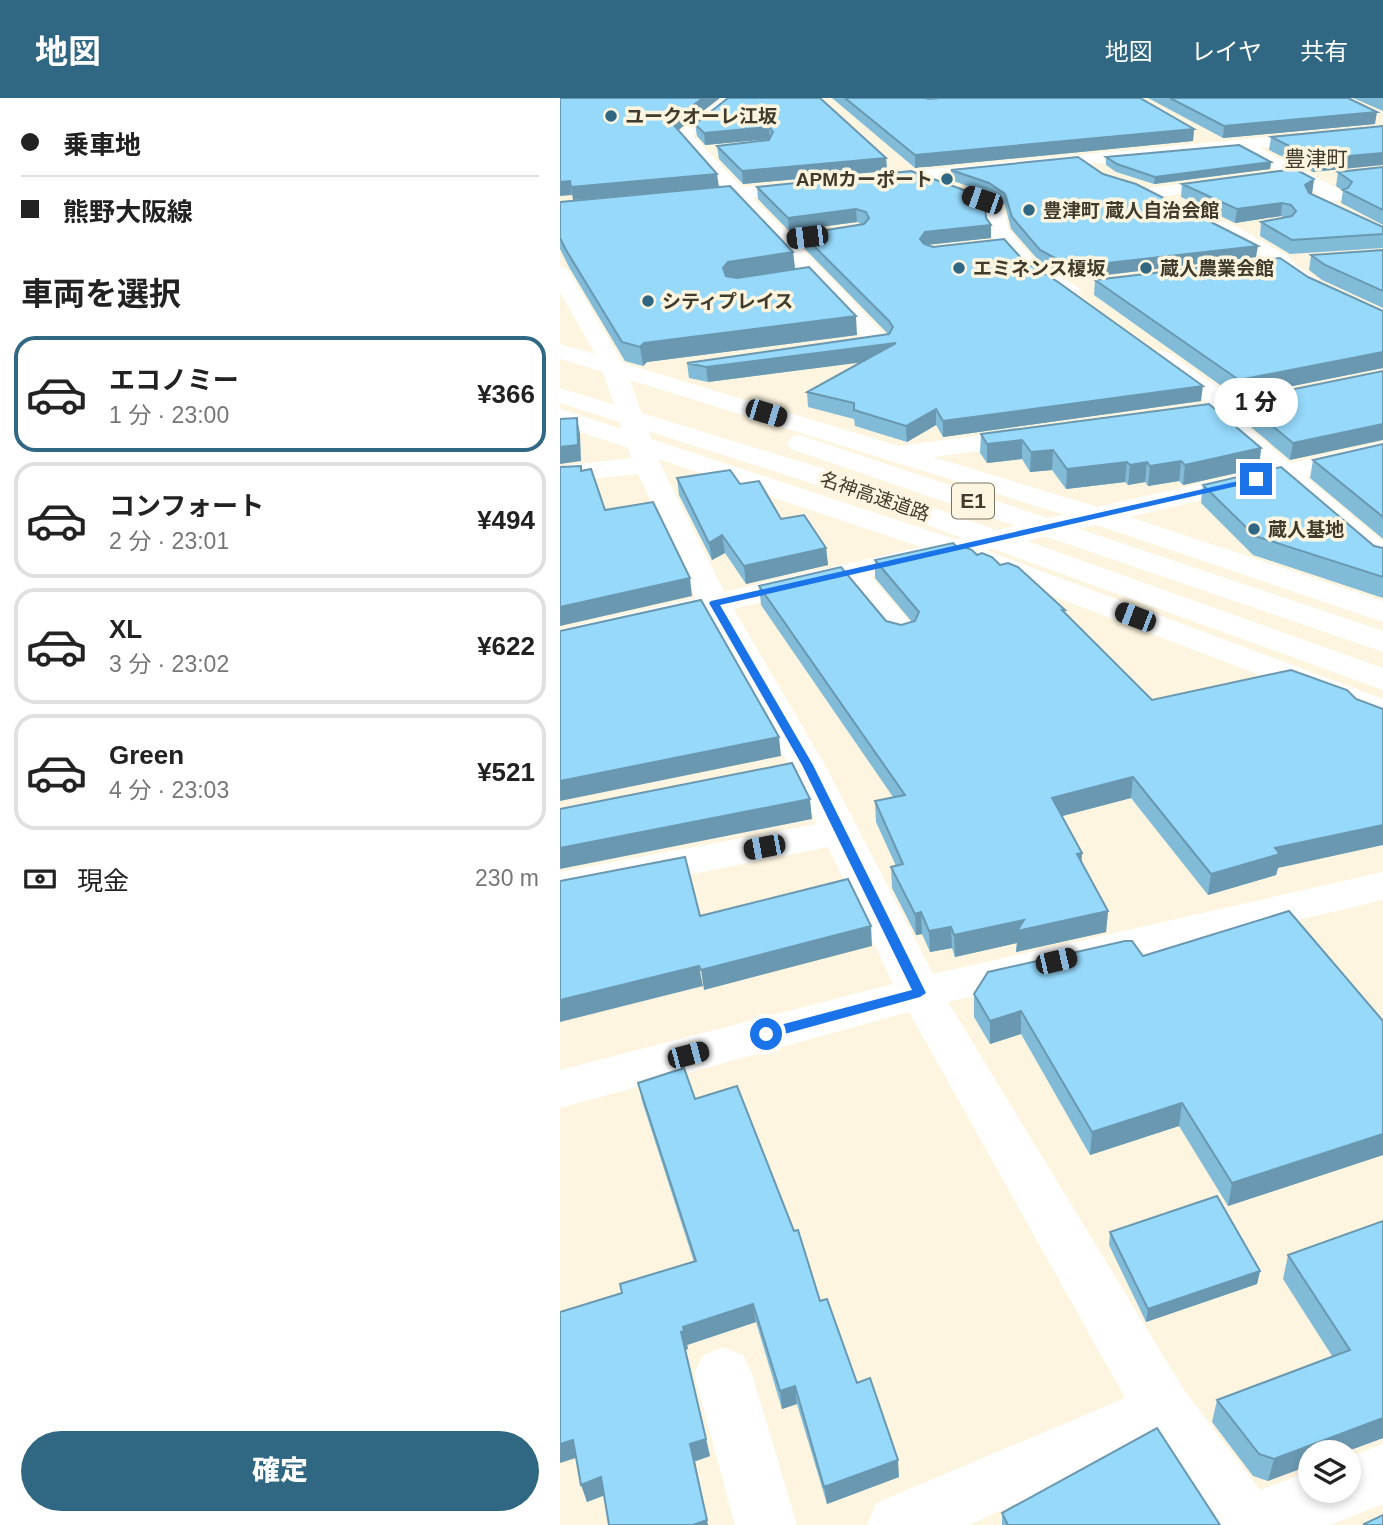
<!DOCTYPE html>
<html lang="ja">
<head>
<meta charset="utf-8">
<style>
	body { margin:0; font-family:Arial,"Noto Sans JP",sans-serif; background:#f2f2f2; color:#222; height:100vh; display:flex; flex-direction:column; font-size:26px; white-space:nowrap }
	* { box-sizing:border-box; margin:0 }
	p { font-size:23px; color:#767676 }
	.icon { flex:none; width:38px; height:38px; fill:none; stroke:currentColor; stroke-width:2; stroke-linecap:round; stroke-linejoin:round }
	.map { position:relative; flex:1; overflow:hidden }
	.panel { display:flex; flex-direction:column; background:#fff; width:560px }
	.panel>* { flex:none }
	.hud { display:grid; align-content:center; height:154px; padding:0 21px; background:#fff }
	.buttons { position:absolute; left:738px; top:1342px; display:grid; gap:14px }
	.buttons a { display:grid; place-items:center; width:63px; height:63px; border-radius:50%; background:#fff; box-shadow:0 4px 10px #0003; font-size:35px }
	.end { position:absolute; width:32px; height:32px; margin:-16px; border:9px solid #1a73e8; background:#fff; box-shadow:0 0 0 4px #fff }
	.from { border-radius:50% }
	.bubble { position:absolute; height:49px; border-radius:24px; background:#fff; box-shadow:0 4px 10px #0003; font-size:23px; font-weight:800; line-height:49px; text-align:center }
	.car { position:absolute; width:21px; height:42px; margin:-21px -10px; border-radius:9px; box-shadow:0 0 5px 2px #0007; background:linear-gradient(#222 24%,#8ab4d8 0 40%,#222 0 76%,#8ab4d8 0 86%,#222 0) }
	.hud b { display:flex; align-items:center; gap:24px; height:66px; font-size:26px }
	.hud b+b { border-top:2px solid #e0e0e0 }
	.hud i { width:18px; height:18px; background:#222 }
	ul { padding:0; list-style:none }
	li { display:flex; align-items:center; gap:21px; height:116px; margin:0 14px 10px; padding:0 7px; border:4px solid #e0e0e0; border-radius:21px }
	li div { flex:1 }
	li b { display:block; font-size:26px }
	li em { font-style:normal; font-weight:800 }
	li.selected { border-color:#306782 }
	li>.icon { width:63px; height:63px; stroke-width:1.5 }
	h2 { padding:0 21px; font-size:32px; line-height:84px }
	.pay { display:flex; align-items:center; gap:18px; height:77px; padding:0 21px; font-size:26px }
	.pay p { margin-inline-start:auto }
	.action { display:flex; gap:14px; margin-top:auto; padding:14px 21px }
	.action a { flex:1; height:80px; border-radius:42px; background:#306782; color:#fff; font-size:28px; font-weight:800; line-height:80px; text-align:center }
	header { display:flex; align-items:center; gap:42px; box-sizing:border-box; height:98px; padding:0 35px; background:#306782; color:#fff }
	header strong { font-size:33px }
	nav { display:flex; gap:38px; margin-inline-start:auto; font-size:24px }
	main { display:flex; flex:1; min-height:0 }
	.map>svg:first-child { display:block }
</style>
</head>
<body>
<header>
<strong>地図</strong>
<nav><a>地図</a><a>レイヤ</a><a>共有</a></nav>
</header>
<main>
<section class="panel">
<div class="hud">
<b><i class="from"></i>乗車地</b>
<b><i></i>熊野大阪線</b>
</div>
<h2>車両を選択</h2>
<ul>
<li class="selected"><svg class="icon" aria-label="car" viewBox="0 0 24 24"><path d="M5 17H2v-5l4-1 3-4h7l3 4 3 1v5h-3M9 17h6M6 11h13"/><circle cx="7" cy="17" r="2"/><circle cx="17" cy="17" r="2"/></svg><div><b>エコノミー</b><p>1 分 · 23:00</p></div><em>¥366</em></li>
<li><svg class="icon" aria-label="car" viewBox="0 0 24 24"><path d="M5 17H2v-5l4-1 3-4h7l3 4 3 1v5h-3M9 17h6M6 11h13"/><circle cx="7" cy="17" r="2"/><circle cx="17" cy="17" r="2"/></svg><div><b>コンフォート</b><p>2 分 · 23:01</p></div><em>¥494</em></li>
<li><svg class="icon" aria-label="car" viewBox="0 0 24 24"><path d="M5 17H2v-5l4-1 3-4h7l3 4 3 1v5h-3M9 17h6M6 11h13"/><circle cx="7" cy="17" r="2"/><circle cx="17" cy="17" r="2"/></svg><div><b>XL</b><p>3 分 · 23:02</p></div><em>¥622</em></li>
<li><svg class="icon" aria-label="car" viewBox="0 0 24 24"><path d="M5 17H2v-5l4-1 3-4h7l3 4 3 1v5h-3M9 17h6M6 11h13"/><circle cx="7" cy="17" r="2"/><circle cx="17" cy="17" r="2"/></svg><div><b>Green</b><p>4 分 · 23:03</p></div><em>¥521</em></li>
</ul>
<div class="pay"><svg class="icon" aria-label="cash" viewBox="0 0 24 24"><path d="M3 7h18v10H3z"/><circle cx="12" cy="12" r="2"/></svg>現金<p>230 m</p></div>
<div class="action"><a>確定</a></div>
</section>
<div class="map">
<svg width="823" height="1427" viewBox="0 0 823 1427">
	<rect width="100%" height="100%" fill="#fdf5df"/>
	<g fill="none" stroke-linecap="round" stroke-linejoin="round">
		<path fill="#fff" fill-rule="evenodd" d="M163 0H180L133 38 182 89 255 84 258 88 249 93 192 99 327 239 331 244 327 249 276 257 268 255 264 250 268 245 302 239 173 101 125 105 116 100 125 95 164 91 115 37Z
			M823 28V38L700 50 784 94 787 98 784 102 773 104 823 130V144L748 106 745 102 748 98 760 96 678 52 309 87 300 82 309 77Z
			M657 81 663 82 666 86 663 90 590 100 581 95 590 90Z
			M376 82 428 98 443 109 449 132 478 166 518 189 521 194 518 199C494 204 436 153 429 132 428 127 428 120 427 115L416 106 370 91 367 87Z
			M623 106 679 130 728 158 737 168 761 184 823 213V229L747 192 723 176 714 166 665 138 616 116 614 112Z
			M0 169 7 171 10 175 63 265 339 348 473 330 482 332 486 338 482 344 473 346 373 359 548 412 823 503V524L528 424 70 282 91 341 407 445 823 601V624L385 457 98 361 170 505 265 667 373 876 823 774V802L388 904 624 1292 700 1392 751 1373V1393H789V1359L823 1346V1406L770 1427H650L592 1345 409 1427H307L316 1405 565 1300 349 914 0 1010V972L333 886 268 749 0 802V774L257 726 229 667 138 505 78 376 0 384V368L71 360 68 350 0 327V311L62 331 43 274 0 261V246L35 256 0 194Z
			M601 253 609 255 680 305 684 310 680 315 673 317 823 444V468L812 465 653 326 649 321 653 316 660 314 593 265 589 260 593 255Z
			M290 465 301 468 353 527 357 534 353 541 341 544 329 541 279 480 275 474 279 468Z
			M163 1249 183 1257 192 1276 237 1427H175L134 1276 143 1257Z"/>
		<path fill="#fff" fill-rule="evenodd" d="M823 344V360L0 551V531Z"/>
		<path fill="#fff" fill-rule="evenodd" d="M0 290 268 372 823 570V592L248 384 0 305Z
			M240 337 823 533V554L231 351 227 345 231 339Z"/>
	</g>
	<path fill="#81bbd8" d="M168 0 326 60 327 73 183 86 159 61 157 48 210 41 145 47 137 38 135 26Z
		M272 0H366L368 1 634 31 633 43 355 70Z
		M588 0H788L815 26 663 40Z
		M793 0H823V13Z
		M823 28 753 74 709 52 711 39Z
		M546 59 711 64 710 71 594 86 556 74 546 67Z
		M823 69V127L781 105 783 93 776 88 778 74Z
		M391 72 543 76 696 159 512 181 480 164 451 131 445 107 429 96 391 82Z
		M754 81 752 95 751 96 823 129V150L730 156 700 138 701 124 725 120 721 118 675 125 621 99 622 86Z
		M197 89 426 120 431 127V140L367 147 373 149 463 162 641 303 383 339 376 327 347 344 295 328 294 321 248 309 247 294 300 264 148 284 129 280 127 265 328 236 243 149 242 136 303 127 297 124 229 133 198 101Z
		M0 104 233 154 235 171 297 237 87 264 83 268 65 263 9 169 0 151Z
		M823 152V210L762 182 749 172 751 157Z
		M748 179 823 213V270L677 299 534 197 535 182Z
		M823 273 730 362 679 319 681 302Z
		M421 336 701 350 699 370 623 387 619 383 588 388 585 384 568 387 565 384 506 391 492 372 470 374 462 361 427 365 420 355Z
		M823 346V441L750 380 753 362Z
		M117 380 180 386 221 421 266 450 268 467 186 486 165 455 152 462 119 397Z
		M643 387 823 450V500L693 457 641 405Z
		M397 449 440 467 505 515 718 770 716 777 648 797 571 700 502 718 522 765 548 813 546 834 456 854 457 845 395 859 392 850 370 854 362 836 356 837 332 790 331 769 336 768 316 724 315 703 333 699 201 507 199 488 341 527 352 524 315 480V462Z
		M583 858 823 923V1057L668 1108 619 1028 530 1057 461 936 430 946 414 919V896Z
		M78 985 135 1001 260 1203 339 1379 267 1406 237 1306 222 1311 196 1224 127 1247 128 1251 125 1252 150 1358 27 1404 16 1360 62 1195 134 1164 82 1003Z
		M823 1123V1340L785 1354H751L708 1383 693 1378 652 1324 657 1302 772 1258 723 1181 728 1157Z
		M550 1134 700 1173 697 1186 586 1224 549 1147Z
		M442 1415 660 1427H442Z"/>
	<path fill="#6998b0" d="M143 0H160L112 37 111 24Z
		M817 14 815 26 663 40 664 28Z
		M209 29 210 41 145 47 144 35Z
		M634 31 633 43 355 70V57Z
		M823 55V67L753 74 755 61Z
		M326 60 327 73 183 86 182 73Z
		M711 64 710 71 594 86 595 79Z
		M157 76 159 89 13 102 11 89Z
		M754 81 752 95 743 100 745 87Z
		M10 83 12 97 0 98V84Z
		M722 105 721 118 675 125 677 111Z
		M296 111 297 124 229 133 228 120Z
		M431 127V140L365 147 360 141 365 134Z
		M698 148 696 159 512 181V169Z
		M233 154 235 171 165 188 163 170 168 164Z
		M296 218 297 237 87 264 83 268 80 249 84 245Z
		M336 245V260L148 284 146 269Z
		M823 254V270L677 299 679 282Z
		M643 288 641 303 383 339V323Z
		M376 311V327L347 344 346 328Z
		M17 320 20 336 21 363 0 366V349Z
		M823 326V342L730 362 733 345Z
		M462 342V361L427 365V346Z
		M701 350 699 370 623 387 625 367Z
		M493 352 492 372 470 374 471 354Z
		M621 363 619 383 588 388 590 368Z
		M567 364 565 384 506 391 507 371Z
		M587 364 585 384 568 387 570 367Z
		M162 437 165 455 152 462 149 445Z
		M266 450 268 467 186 486 184 468Z
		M130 480 132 498 0 528V509Z
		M219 639 221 658 0 703V683Z
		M573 679 571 700 491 721 492 700Z
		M250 701 252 721 0 771V750Z
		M823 727V747L718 770 716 777 648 797 651 776 715 750Z
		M522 755 521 775 517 756Z
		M548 813 546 834 456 854 457 845 395 859 394 837 464 822Z
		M361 814 362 836 356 837 355 816Z
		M311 828 312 848 144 892 141 872Z
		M391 829 392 850 370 854 369 833Z
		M139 868 143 888 0 924V902Z
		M461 913V936L430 946V923Z
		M622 1005 619 1028 530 1057 532 1034Z
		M823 1036V1057L668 1108 672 1085Z
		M700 1173 697 1186 586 1224 588 1211Z
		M193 1206 196 1224 127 1247 123 1229Z
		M124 1233 128 1251 125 1252 121 1234Z
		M235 1288 237 1306 222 1311 220 1293Z
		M823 1320V1340L785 1354H751V1367L708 1383 714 1361Z
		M146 1341 150 1358 135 1363 148 1427H133L130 1346Z
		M13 1342 19 1359 0 1365V1346Z
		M338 1362 339 1379 267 1406 264 1389Z
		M41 1379 47 1396 27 1404 21 1387Z"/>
	<path fill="#96d9fb" stroke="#6998b0" stroke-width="2" d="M0 0H143L111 24 157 76 11 89 10 83 0 84Z
		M168 0H260L326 60 182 73 157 48 209 42 213 34 209 29 144 35 135 26Z
		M285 0H366L368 1 381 0H580L634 31 355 57Z
		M610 0H788L817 14 664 28Z
		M823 28V55L755 61 711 39Z
		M679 47 711 64 595 79 557 66 546 59Z
		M518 59 543 76 576 86 698 148 512 169 480 152 452 119 445 96 429 85 391 72Z
		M823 69V112L783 92 788 90 792 84 778 74Z
		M735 71 754 81 745 87 749 95 823 129V136L732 142 701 124 732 118 736 113 731 107 722 105 677 111 622 86Z
		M351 73 415 96 425 104 426 120 431 127 365 134 360 141 364 146 373 149 444 141 463 162 498 184 643 288 383 323 376 311 346 328 294 312V305L247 294 336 245 146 269 127 265 329 236 333 229 329 223 242 136 304 126 309 120 306 114 296 111 228 120 197 89Z
		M170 88 233 154 168 164 163 170 166 178 177 180 249 169 296 218 84 245 80 249 62 244 6 152 0 140V104Z
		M823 152V193L765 167 751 157Z
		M720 160 748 179 823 213V254L679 282 535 182Z
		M823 273V326L733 345 681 302Z
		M649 306 701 350 625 367 621 363 590 368 587 364 570 367 567 364 507 371 493 352 471 354 462 342 427 346 421 336Z
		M17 320 18 347 0 349V321Z
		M823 346V419L753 362Z
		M21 368V373L31 371 45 412 93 404 130 480 0 509V369Z
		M721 369 814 448 823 450V479L695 438 643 387Z
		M170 372 180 386 199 383 221 421 244 417 266 450 184 468 162 437 149 445 117 380Z
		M393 445 397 449 402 448 412 452 417 457 422 455 432 459 440 467 448 465 458 469 505 512H502L592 602 731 572 787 592 796 601 823 611V727L715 750 720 756 651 776 573 679 492 700 522 755 517 756 548 813 457 833 464 822 394 837 391 829 369 833 361 814 355 816 331 769 343 766 315 703 345 697 199 488 281 469 326 523 341 527 355 523 359 514 315 462Z
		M141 502 219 639 0 683V533Z
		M232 665 250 701 0 750V711Z
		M125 759 140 818 288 781 311 828 141 872 139 868 0 902V783Z
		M729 813 823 923V1036L672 1085 622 1005 532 1034 461 913 430 923 414 896 428 874 565 843H572L583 858Z
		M124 970 135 1001 177 988 234 1133 238 1132 260 1203 267 1201 297 1285 310 1280 338 1362 264 1389 235 1288 220 1293 193 1206 123 1229 124 1233 121 1234 146 1341 130 1346 147 1422 133 1427H49L41 1379 21 1387 13 1342 0 1346V1214L62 1195 60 1186 136 1163 78 985Z
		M657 1098 700 1173 588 1211 550 1134Z
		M823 1123V1320L714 1361 699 1356 657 1302 790 1252 728 1157Z
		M597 1330 660 1427H448L442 1415Z
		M823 1417V1427H805L804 1426Z"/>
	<path fill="#1a73e8" d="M696 379 699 383 160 507 253 667 366 895 360 899 206 941 201 939V932L352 892 242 667 149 505 151 503Z"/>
	<g fill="#306782" stroke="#fdf5df" stroke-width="2.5">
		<circle cx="51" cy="18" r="7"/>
		<circle cx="387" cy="81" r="7"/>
		<circle cx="469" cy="112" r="7"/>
		<circle cx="399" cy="170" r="7"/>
		<circle cx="586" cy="170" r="7"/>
		<circle cx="88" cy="203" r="7"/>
		<circle cx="694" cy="431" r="7"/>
	</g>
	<g text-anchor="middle" stroke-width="7" stroke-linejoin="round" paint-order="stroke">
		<g font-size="19" font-weight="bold" fill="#403b2c" stroke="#fdf5df" text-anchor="start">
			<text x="65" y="25">ユークオーレ江坂</text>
			<text x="373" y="88" text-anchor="end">APMカーポート</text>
			<text x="483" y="119">豊津町 蔵人自治会館</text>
			<text x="413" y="177">エミネンス榎坂</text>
			<text x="600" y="177">蔵人農業会館</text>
			<text x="102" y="210">シティプレイス</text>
			<text x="708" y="438">蔵人基地</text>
		</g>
		<g font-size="19" fill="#403b2c" stroke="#fdf5df">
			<text transform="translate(315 398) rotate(19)" y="7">名神高速道路</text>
		</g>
		<g font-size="21" fill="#403b2c" stroke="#fdf5df">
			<text x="756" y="68">豊津町</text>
		</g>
		<rect fill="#fdf5df" stroke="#797362" stroke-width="2" x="392" y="385.5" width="42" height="35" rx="5"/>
		<g font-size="21" font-weight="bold" fill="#403b2c">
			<text x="413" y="410">E1</text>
		</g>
	</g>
</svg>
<div class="buttons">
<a><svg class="icon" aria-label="layers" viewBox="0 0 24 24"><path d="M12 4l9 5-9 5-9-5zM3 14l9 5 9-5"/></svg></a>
</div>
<i class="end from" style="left:206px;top:936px"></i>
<i class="end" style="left:696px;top:381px"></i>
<div class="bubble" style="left:654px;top:280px;width:84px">1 分</div>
<i class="car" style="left:422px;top:102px;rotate:289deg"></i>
<i class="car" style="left:247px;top:139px;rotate:263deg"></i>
<i class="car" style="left:206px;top:315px;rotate:107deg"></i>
<i class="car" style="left:575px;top:519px;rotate:291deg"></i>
<i class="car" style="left:204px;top:749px;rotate:259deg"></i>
<i class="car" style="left:496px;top:863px;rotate:77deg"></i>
<i class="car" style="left:128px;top:957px;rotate:75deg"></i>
</div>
</main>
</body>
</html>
